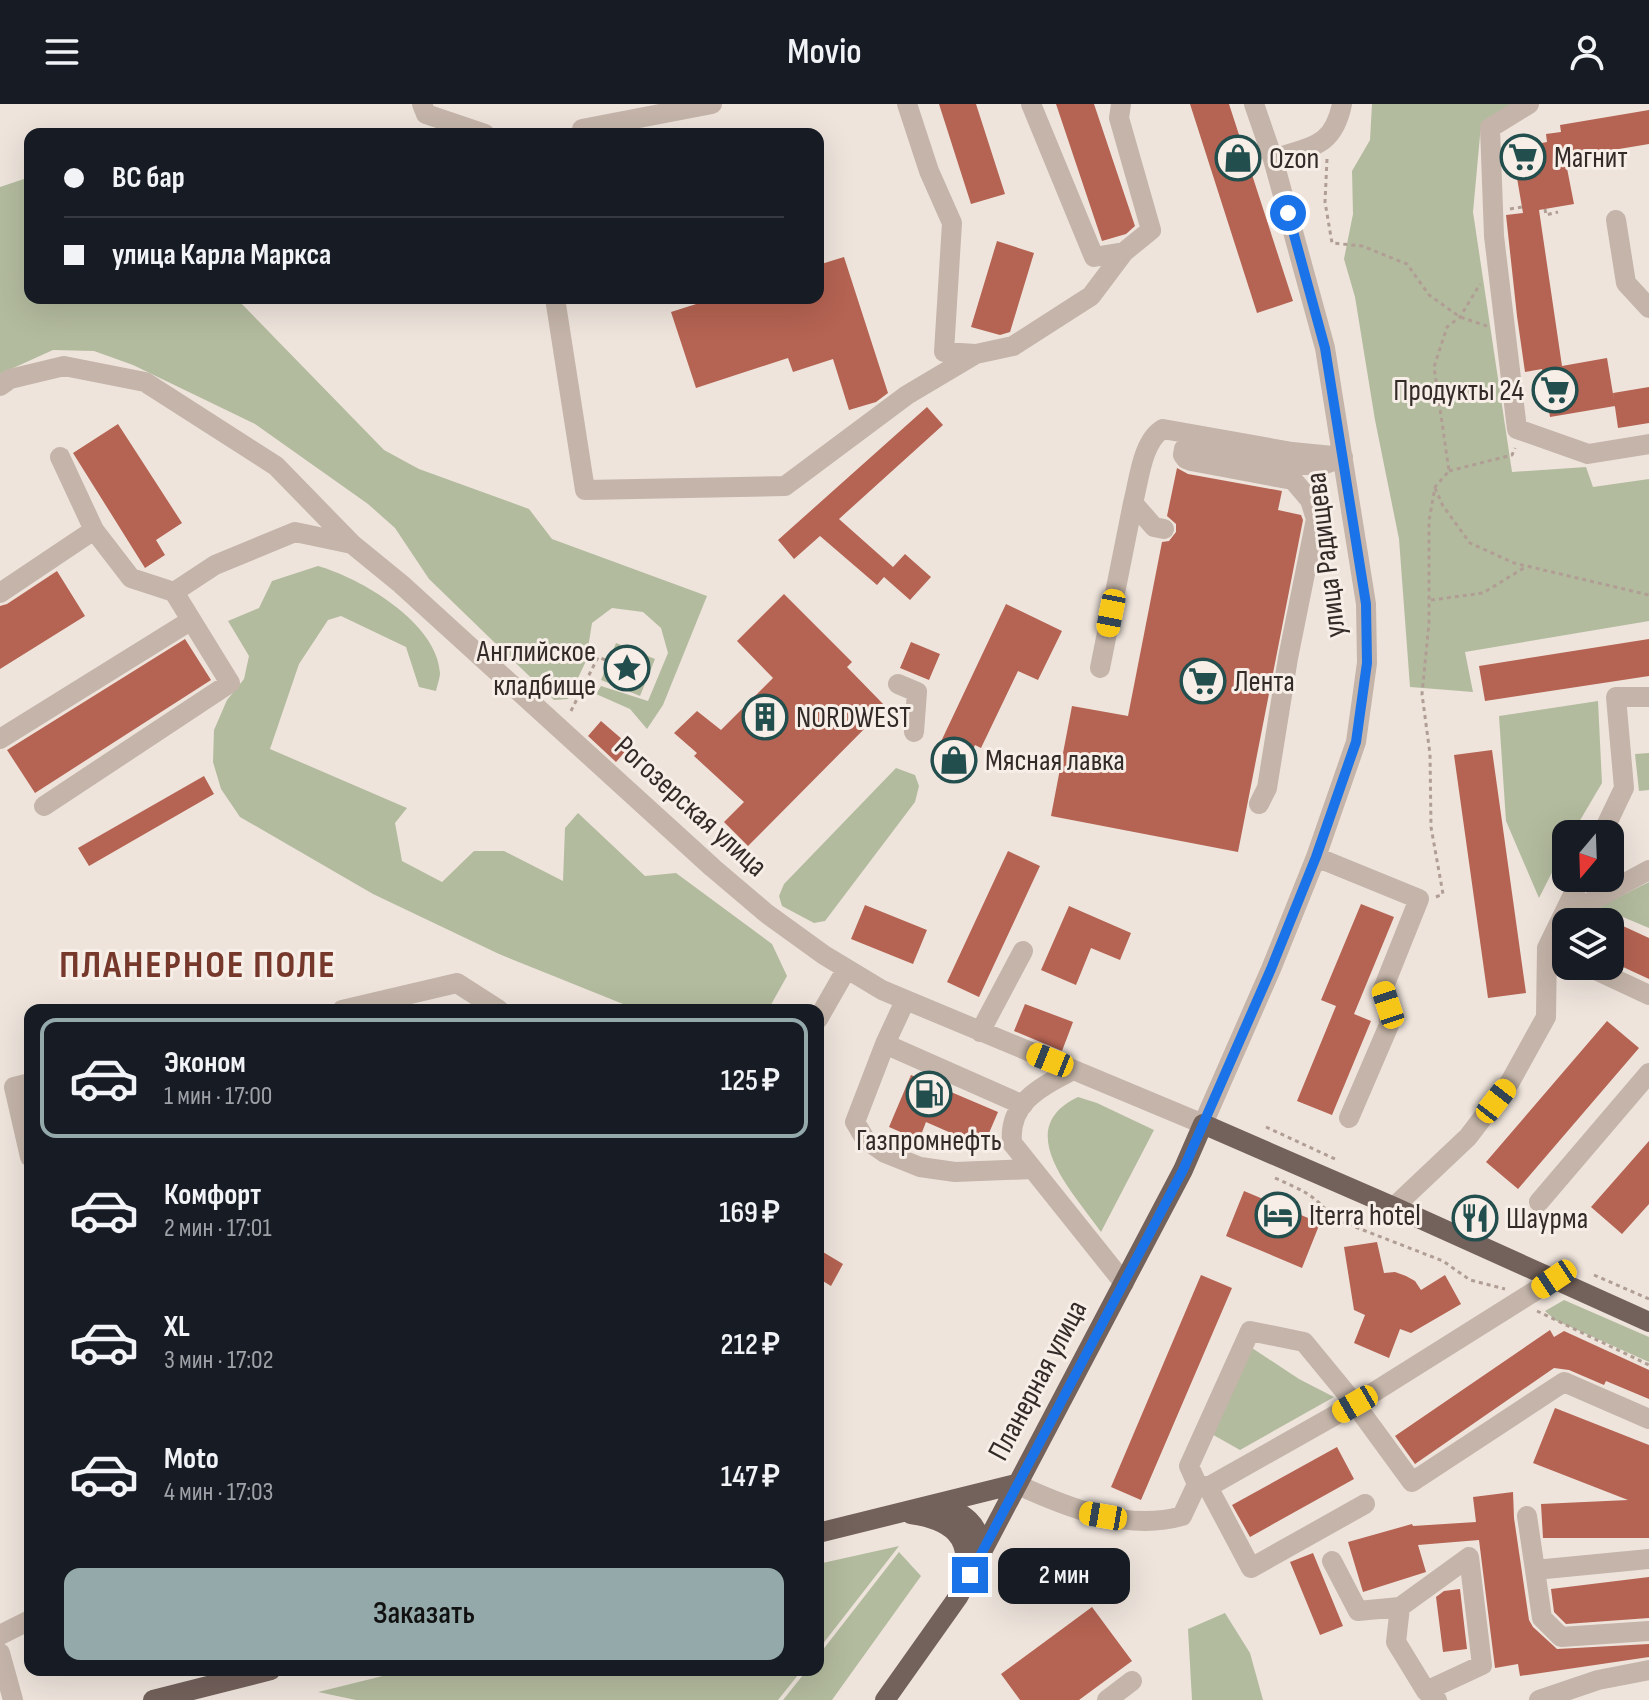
<!DOCTYPE html>
<html lang="ru">
<head>
<meta charset="utf-8">
<style>
	body { margin:0; font-family:"Sofia Sans Condensed",sans-serif; background:#242831; color:#f1f3f6; height:100vh; display:flex; flex-direction:column; font-size:30px; white-space:nowrap }
	* { box-sizing:border-box; margin:0 }
	p { font-size:26px; color:#9ea1a6 }
	.icon { flex:none; width:44px; height:44px; fill:none; stroke:currentColor; stroke-width:2; stroke-linecap:round; stroke-linejoin:round }
	.map { position:relative; flex:1; overflow:hidden }
	.details { position:absolute; left:24px; top:900px; width:800px; height:672px; display:flex; flex-direction:column; background:#171b24; border-radius:16px; box-shadow:0 8px 32px #0002 }
	.details>* { flex:none }
	.guide { position:absolute; left:24px; top:24px; width:800px; height:176px; border-radius:16px; box-shadow:0 8px 32px #0002; display:grid; align-content:center; height:176px; padding:0 40px; background:#171b24 }
	.needle { width:52px; rotate:199deg }
	.buttons { position:absolute; left:1552px; top:716px; display:grid; gap:16px }
	.buttons a { display:grid; place-items:center; width:72px; height:72px; border-radius:16px; background:#171b24; box-shadow:0 8px 32px #0002; font-size:40px }
	.end { position:absolute; width:36px; height:36px; margin:-18px; border:10px solid #1a73e8; background:#fff; box-shadow:0 0 0 4px #fff }
	.from { border-radius:50% }
	.bubble { position:absolute; height:56px; border-radius:16px; background:#171b24; box-shadow:0 8px 32px #0002; font-size:26px; font-weight:600; line-height:56px; text-align:center }
	.car { position:absolute; width:24px; height:48px; margin:-24px -12px; border-radius:10px; box-shadow:0 0 6px 2px #0007; background:linear-gradient(#f5c518 24%,#345 0 40%,#f5c518 0 76%,#345 0 86%,#f5c518 0) }
	.guide b { display:flex; align-items:center; gap:28px; height:76px; font-size:30px }
	.guide b+b { border-top:2px solid #363941 }
	.guide i { width:20px; height:20px; background:#f1f3f6 }
	ul { padding:14px 0 0; list-style:none }
	li { display:flex; align-items:center; gap:24px; height:120px; margin:0 16px 12px; padding:0 24px; border:4px solid transparent; border-radius:16px }
	li div { flex:1 }
	li b { display:block; font-size:30px }
	li em { font-style:normal; font-weight:600 }
	li.selected { border-color:#94a9aa }
	li>.icon { width:72px; height:72px; stroke-width:1.5 }
	.cta { display:flex; gap:16px; margin-top:auto; padding:16px 40px }
	.cta a { flex:1; height:92px; border-radius:16px; background:#94a9aa; color:#111; font-size:32px; font-weight:600; line-height:92px; text-align:center }
	header { display:flex; justify-content:space-between; align-items:center; height:104px; padding:0 40px; background:#171b24; font-size:36px; font-weight:600 }
	.map>svg:first-child { display:block }
</style>
</head>
<body>
<header><svg class="icon" aria-label="menu" viewBox="0 0 24 24"><path d="M4 6h16M4 12h16M4 18h16"/></svg>Movio<svg class="icon" aria-label="person" viewBox="0 0 24 24"><circle cx="12" cy="8" r="4"/><path d="M4 21q1-7 8-7t8 7"/></svg></header>
<div class="map">
<svg width="1649" height="1596" viewBox="0 0 1649 1596">
	<rect width="100%" height="100%" fill="#eee4dc"/>
	<path fill="#b3bb9e" d="M1372 0H1518L1481 21 1473 108 1512 368 1586 363 1593 383 1649 375V517L1465 548 1473 588 1410 583 1399 435 1375 316 1355 193 1344 155 1353 110 1352 67 1370 36Z
		M30 73V194H236L384 346 419 365 529 405 552 435 707 492 663 601 647 625 630 605 596 590 601 582 648 597 668 549 661 524 643 508 612 504 592 519 586 557 568 595 554 596 429 475 395 424 368 400 255 320 133 261 94 247 53 246 0 270V83Z
		M318 462C360 474 437 518 440 569 440 574 437 582 436 587L419 583 406 543 341 512 328 516 299 560 270 645 407 704 395 719 402 757 442 778 474 747H504L563 777 565 724 578 709 645 772 676 769 772 840 787 872 768 906H638L499 850 373 790 240 713 221 685 213 658 214 626 227 596 244 575 249 552 228 517 259 504 272 477Z
		M616 539 655 555 640 592 601 576Z
		M1598 597 1602 679 1572 730H1566V741L1539 794 1506 717 1499 612Z
		M1649 649V686L1639 687 1635 650Z
		M896 664 915 671 919 682 915 698 825 817 814 819 782 802 779 792 784 780Z
		M1649 778V824L1599 803Z
		M1078 993 1097 999 1154 1026 1101 1128C1074 1089 1010 1025 1078 993Z
		M1564 1196 1649 1233V1258L1555 1216 1545 1207Z
		M1249 1242 1299 1275 1334 1293 1240 1346 1208 1328Z
		M899 1442 818 1546V1460Z
		M899 1448 921 1472 832 1596H783L807 1566H818V1552Z
		M1225 1509 1250 1549 1263 1596H1192L1188 1525Z
		M407 1566H802L778 1596H356L318 1588Z"/>
	<path fill="#b56352" d="M939 0H976L1005 90 971 100Z
		M1056 0H1094L1135 122 1126 130 1102 137Z
		M1190 0H1229L1293 197 1257 209Z
		M1649 6V40L1565 54 1574 100 1539 106 1562 262 1607 254 1615 302 1550 313 1542 265 1525 268 1517 212 1506 111 1523 109 1512 45 1547 38 1546 30 1561 28 1560 21Z
		M997 137 1034 149 1010 228 1000 231 971 223Z
		M844 153 888 289 876 298 849 306 833 255 793 268 788 254 696 284 671 208 715 194H818V161Z
		M1649 283V319L1618 324 1613 289Z
		M927 303 943 321 839 415 893 463 905 450 931 473 910 496 884 473 877 481 820 432 794 455 778 436Z
		M118 320 182 419 156 436 165 451 145 464 73 349Z
		M1177 364 1188 370 1282 387 1278 406 1301 411 1303 416 1238 748 1051 712 1072 602 1128 612 1162 438 1169 437 1176 428V420L1167 412Z
		M57 467 85 512 0 565V502L7 500Z
		M784 490 852 558 847 563 886 603 748 742 724 718 744 698 694 652 697 649 674 629 697 607 721 626 773 574 737 537Z
		M1006 500 1062 527 1038 576 1018 567 981 644 975 641 959 674 937 663 943 649 937 646Z
		M185 535 211 576 35 689 7 646Z
		M1649 535V572L1485 597 1479 562Z
		M911 538 940 550 929 576 900 564Z
		M601 617 630 642 616 658 588 632Z
		M1492 646 1526 889 1488 894 1454 651Z
		M204 672 214 690 89 762 78 744Z
		M1008 747 1040 762 979 893 947 878Z
		M1361 800 1394 813 1354 910 1371 917 1332 1011 1297 997 1336 902 1321 896Z
		M865 801 927 826 913 860 851 835Z
		M1069 802 1131 829 1120 856 1091 844 1076 881 1041 866Z
		M1610 816 1649 834V875L1610 857Z
		M1025 900 1073 918 1062 947 1014 927Z
		M1607 917 1639 944 1518 1085 1486 1058Z
		M911 971 998 1008 983 1043 926 1018 919 1036 889 1023Z
		M1649 1037V1100L1622 1130 1591 1103Z
		M1244 1087 1320 1119 1302 1164 1226 1132Z
		M1377 1138 1384 1169 1395 1168 1406 1172 1415 1177 1421 1186 1445 1171 1461 1200 1411 1229 1400 1225 1389 1254 1354 1239 1365 1211 1354 1206 1344 1143Z
		M818 1145 843 1160 831 1182 818 1174Z
		M1201 1171 1232 1184 1141 1396 1111 1383Z
		M1550 1226 1554 1233 1564 1227 1649 1266V1295L1606 1277 1604 1281 1569 1266 1554 1264 1415 1360 1395 1332Z
		M1555 1304 1649 1341V1434H1543L1541 1400 1628 1396 1533 1359Z
		M1337 1343 1354 1375 1250 1433 1232 1401Z
		M1513 1388 1514 1414 1529 1516 1533 1523 1557 1545 1649 1540V1553L1520 1572 1518 1560 1495 1564 1479 1436 1418 1441 1426 1468 1363 1488 1348 1438 1412 1420 1413 1422 1476 1418 1473 1393Z
		M1313 1449 1343 1522 1320 1531 1290 1458Z
		M1649 1473V1514L1566 1520 1554 1508 1551 1485Z
		M1460 1485 1467 1545 1443 1548 1436 1493 1444 1487Z
		M1092 1503 1132 1557 1079 1596H1020L1001 1570Z"/>
	<g fill="none" stroke-linecap="round" stroke-linejoin="round">
		<path stroke="#b09e94" stroke-width="3" stroke-dasharray="4 4" stroke-linecap="butt" d="M1327 55 1325 98 1332 139 1362 142 1407 160 1429 191 1460 213 1487 222
			M1510 105 1522 103
			M1545 105 1546 111 1558 108
			M1449 367 1512 351 1515 344
			M1435 384 1443 402 1470 439 1514 459 1649 491
			M1431 496 1483 489 1527 462
			M571 607 598 553 616 560
			M1436 793 1443 790 1431 723 1430 650 1422 590 1429 519V417L1435 383 1449 367 1434 263 1447 223 1460 213 1480 180
			M1266 1023 1335 1055
			M1275 1074C1301 1086 1315 1090 1332 1114L1443 1157 1470 1176 1505 1185
			M1594 1171 1649 1195
			M1537 1207 1649 1261"/>
		<path stroke="#c4b4a9" stroke-width="20" d="M422 0 426 10 485 30
			M907 0 929 67 952 119 944 248 976 250 1013 242 1091 192 1124 148 1151 126 1119 14 1121 0
			M1031 0 1094 153 1124 148
			M1529 0 1490 24 1494 132 1517 325 1588 350 1649 340
			M582 25 712 0
			M1273 55C1311 42 1333 44 1342 0
			M1616 116 1626 179 1649 204
			M555 194 585 386 785 382 907 291 976 250
			M0 282 10 275 64 262 145 278 276 362 352 440
			M60 353 94 426 131 474 174 488 215 461 295 428 352 440 401 480 713 764 766 809 824 851 882 886 1203 1020 1271 865 1316 753 1356 638 1367 559 1366 500 1325 244 1273 55 1254 0
			M1164 425 1154 423 1133 399C1139 377 1142 337 1163 325L1292 348 1343 353 1323 361H1294L1190 343 1184 345 1183 351 1186 355 1191 357 1293 376 1310 396 1316 415 1288 554 1267 684 1259 700
			M0 489 94 426
			M1100 564 1133 399
			M898 580 917 588 914 628
			M0 635 190 517
			M44 702 230 579 174 488
			M1602 730 1624 684 1616 593H1649
			M1316 753 1419 795 1383 885 1388 901 1389 921 1349 1014
			M1562 813 1649 766
			M1547 844 1566 852
			M1587 862 1649 891
			M342 906 457 879 499 906
			M818 915 846 866
			M980 928 1023 847
			M885 940 905 897
			M1073 966C1041 983 1008 998 1012 1039L1124 1179
			M30 979 14 983 30 1053
			M1023 1001 885 940 855 1018 865 1035 885 1049 920 1063 955 1068 1032 1065
			M1539 1098 1649 969
			M1394 1103 1468 1033 1510 978 1546 913 1547 844 1581 774
			M1554 1175 1355 1300 1208 1383 1197 1380 1189 1362 1250 1227 1304 1238 1355 1300 1412 1378 1564 1278 1649 1315
			M1016 1380C1066 1403 1127 1428 1182 1412L1197 1380
			M1208 1383 1251 1464 1365 1400
			M1527 1412 1535 1466 1649 1455
			M1332 1457 1358 1507 1400 1503
			M1535 1466 1542 1514 1561 1533 1649 1527
			M0 1531 30 1516
			M0 1549 13 1596
			M1426 1587 1482 1561 1469 1453 1400 1503 1396 1538 1426 1587 1437 1596
			M1107 1596 1132 1577
			M1539 1596 1598 1576 1649 1566"/>
		<path stroke="#73615b" stroke-width="20" d="M935 1404C962 1403 982 1422 981 1449
			M911 1410C950 1416 974 1432 963 1475
			M818 1429 1016 1380
			M153 1596 271 1566
			M885 1596 958 1493 1183 1066 1203 1020 1394 1103 1649 1218"/>
	</g>
	<g fill="none" stroke-linecap="round" stroke-linejoin="round">
		<path stroke="#1a73e8" stroke-width="10" d="M970 1471 1183 1066 1271 865 1316 753 1356 638 1367 559 1366 500 1325 244 1288 109"/>
	</g>
	<defs>
		<g id="supermarket-ring" transform="scale(2.3)"><circle r="9.5" fill="#f6eee7" stroke="#234e4e" stroke-width="1.5"/><path d="M-6-5.5h2.5l.6 2H6L4.5 2H-2.5L-4.4-4H-6ZM-1.5 3.2a1.3 1.3 0 1 0 .1 0ZM3 3.2a1.3 1.3 0 1 0 .1 0Z" fill="#234e4e"/></g>
		<g id="shop-ring" transform="scale(2.3)"><circle r="9.5" fill="#f6eee7" stroke="#234e4e" stroke-width="1.5"/><path d="M-5-2.5h2.3a2.7 3.5 0 0 1 5.4 0H5L5.5 6h-11ZM-1.5-2.5h3a1.5 2.3 0 0 0-3 0Z" fill="#234e4e"/></g>
		<g id="sight-ring" transform="scale(2.3)"><circle r="9.5" fill="#f6eee7" stroke="#234e4e" stroke-width="1.5"/><path d="M0-6L1.8-2.2L6-1.7L2.9 1.2L3.7 5.4L0 3.3L-3.7 5.4L-2.9 1.2L-6-1.7L-1.8-2.2Z" fill="#234e4e"/></g>
		<g id="building-ring" transform="scale(2.3)"><circle r="9.5" fill="#f6eee7" stroke="#234e4e" stroke-width="1.5"/><path d="M-4-6H4V6H1V3H-1V6H-4ZM-2.5-4.3h1.7v1.8h-1.7ZM.8-4.3h1.7v1.8H.8ZM-2.5-1h1.7V.8h-1.7ZM.8-1h1.7V.8H.8Z" fill="#234e4e"/></g>
		<g id="fuel-ring" transform="scale(2.3)"><circle r="9.5" fill="#f6eee7" stroke="#234e4e" stroke-width="1.5"/><path d="M-5.5-6h7V0h2V4h1.3V-2.5L3-4.5l.8-.8L6-3V5H2.5V1h-1V6h-7ZM-4.2-4.7v3.2H.2V-4.7Z" fill="#234e4e"/></g>
		<g id="hotel-ring" transform="scale(2.3)"><circle r="9.5" fill="#f6eee7" stroke="#234e4e" stroke-width="1.5"/><path d="M-6-4.5h1.5V1H6V5H4.5V3h-9V5H-6ZM-4 0a1.8 1.8 0 1 1 3.6 0ZM.5 0V-2.5h3Q6-2.5 6 0Z" fill="#234e4e"/></g>
		<g id="restaurant-ring" transform="scale(2.3)"><circle r="9.5" fill="#f6eee7" stroke="#234e4e" stroke-width="1.5"/><path d="M-5-6h1v4h1v-4h1v4h1v-4h1v5L-1.5 .5V6h-2V.5L-5-1ZM5-6V6H3V1.5H1.5Q1.5-4 5-6Z" fill="#234e4e"/></g>
	</defs>
	<g fill-rule="evenodd">
		<use href="#supermarket-ring" x="1523" y="53"/>
		<use href="#shop-ring" x="1238" y="54"/>
		<use href="#supermarket-ring" x="1555" y="286"/>
		<use href="#sight-ring" x="627" y="564"/>
		<use href="#supermarket-ring" x="1203" y="577"/>
		<use href="#building-ring" x="765" y="613"/>
		<use href="#shop-ring" x="954" y="656"/>
		<use href="#fuel-ring" x="929" y="990"/>
		<use href="#hotel-ring" x="1278" y="1111"/>
		<use href="#restaurant-ring" x="1475" y="1114"/>
	</g>
	<g text-anchor="middle" stroke-width="6" stroke-linejoin="round" paint-order="stroke">
		<g font-size="30" fill="#332b28" stroke="#f6eee7" text-anchor="start">
			<text x="1554" y="63">Магнит</text>
			<text x="1269" y="64">Ozon</text>
			<text x="1524" y="296" text-anchor="end">Продукты 24</text>
			<text x="596" y="557" text-anchor="end">Английское<tspan x="596" dy="34">кладбище</tspan></text>
			<text x="1234" y="587">Лента</text>
			<text x="796" y="623">NORDWEST</text>
			<text x="985" y="666">Мясная лавка</text>
			<text x="929" y="1046" text-anchor="middle">Газпромнефть</text>
			<text x="1309" y="1121">Iterra hotel</text>
			<text x="1506" y="1124">Шаурма</text>
		</g>
		<g font-size="30" fill="#332b28" stroke="#f6eee7">
			<text transform="translate(1325 451) rotate(-97)" y="10">улица Радищева</text>
			<text transform="translate(691 702) rotate(42)" y="10">Рогозерская улица</text>
			<text transform="translate(1037 1276) rotate(-62)" y="10">Планерная улица</text>
		</g>
		<g font-size="38" font-weight="bold" letter-spacing="2" fill="#77382c" stroke="#f6eee7">
			<text x="198" y="873">ПЛАНЕРНОЕ ПОЛЕ</text>
		</g>
	</g>
</svg>
<div class="buttons">
<a><svg class="needle" viewBox="-14 -14 28 28"><path d="M0-13l5 13h-10z" fill="#e53935"/><path d="M0 13l5-13h-10z" fill="#9ea1a6"/></svg></a>
<a><svg class="icon" aria-label="layers" viewBox="0 0 24 24"><path d="M12 4l9 5-9 5-9-5zM3 14l9 5 9-5"/></svg></a>
</div>
<i class="end from" style="left:1288px;top:109px"></i>
<i class="end" style="left:970px;top:1471px"></i>
<div class="bubble" style="left:998px;top:1444px;width:132px">2 мин</div>
<i class="car" style="left:1111px;top:509px;rotate:191deg"></i>
<i class="car" style="left:1388px;top:901px;rotate:342deg"></i>
<i class="car" style="left:1050px;top:956px;rotate:292deg"></i>
<i class="car" style="left:1496px;top:997px;rotate:38deg"></i>
<i class="car" style="left:1554px;top:1175px;rotate:236deg"></i>
<i class="car" style="left:1355px;top:1300px;rotate:240deg"></i>
<i class="car" style="left:1103px;top:1412px;rotate:280deg"></i>
<div class="guide">
<b><i class="from"></i>BC бар</b>
<b><i></i>улица Карла Маркса</b>
</div>
<section class="details">
<ul>
<li class="selected"><svg class="icon" aria-label="car" viewBox="0 0 24 24"><path d="M5 17H2v-5l4-1 3-4h7l3 4 3 1v5h-3M9 17h6M6 11h13"/><circle cx="7" cy="17" r="2"/><circle cx="17" cy="17" r="2"/></svg><div><b>Эконом</b><p>1 мин · 17:00</p></div><em>125 ₽</em></li>
<li><svg class="icon" aria-label="car" viewBox="0 0 24 24"><path d="M5 17H2v-5l4-1 3-4h7l3 4 3 1v5h-3M9 17h6M6 11h13"/><circle cx="7" cy="17" r="2"/><circle cx="17" cy="17" r="2"/></svg><div><b>Комфорт</b><p>2 мин · 17:01</p></div><em>169 ₽</em></li>
<li><svg class="icon" aria-label="car" viewBox="0 0 24 24"><path d="M5 17H2v-5l4-1 3-4h7l3 4 3 1v5h-3M9 17h6M6 11h13"/><circle cx="7" cy="17" r="2"/><circle cx="17" cy="17" r="2"/></svg><div><b>XL</b><p>3 мин · 17:02</p></div><em>212 ₽</em></li>
<li><svg class="icon" aria-label="car" viewBox="0 0 24 24"><path d="M5 17H2v-5l4-1 3-4h7l3 4 3 1v5h-3M9 17h6M6 11h13"/><circle cx="7" cy="17" r="2"/><circle cx="17" cy="17" r="2"/></svg><div><b>Moto</b><p>4 мин · 17:03</p></div><em>147 ₽</em></li>
</ul>
<div class="cta"><a>Заказать</a></div>
</section>
</div>
</body>
</html>
